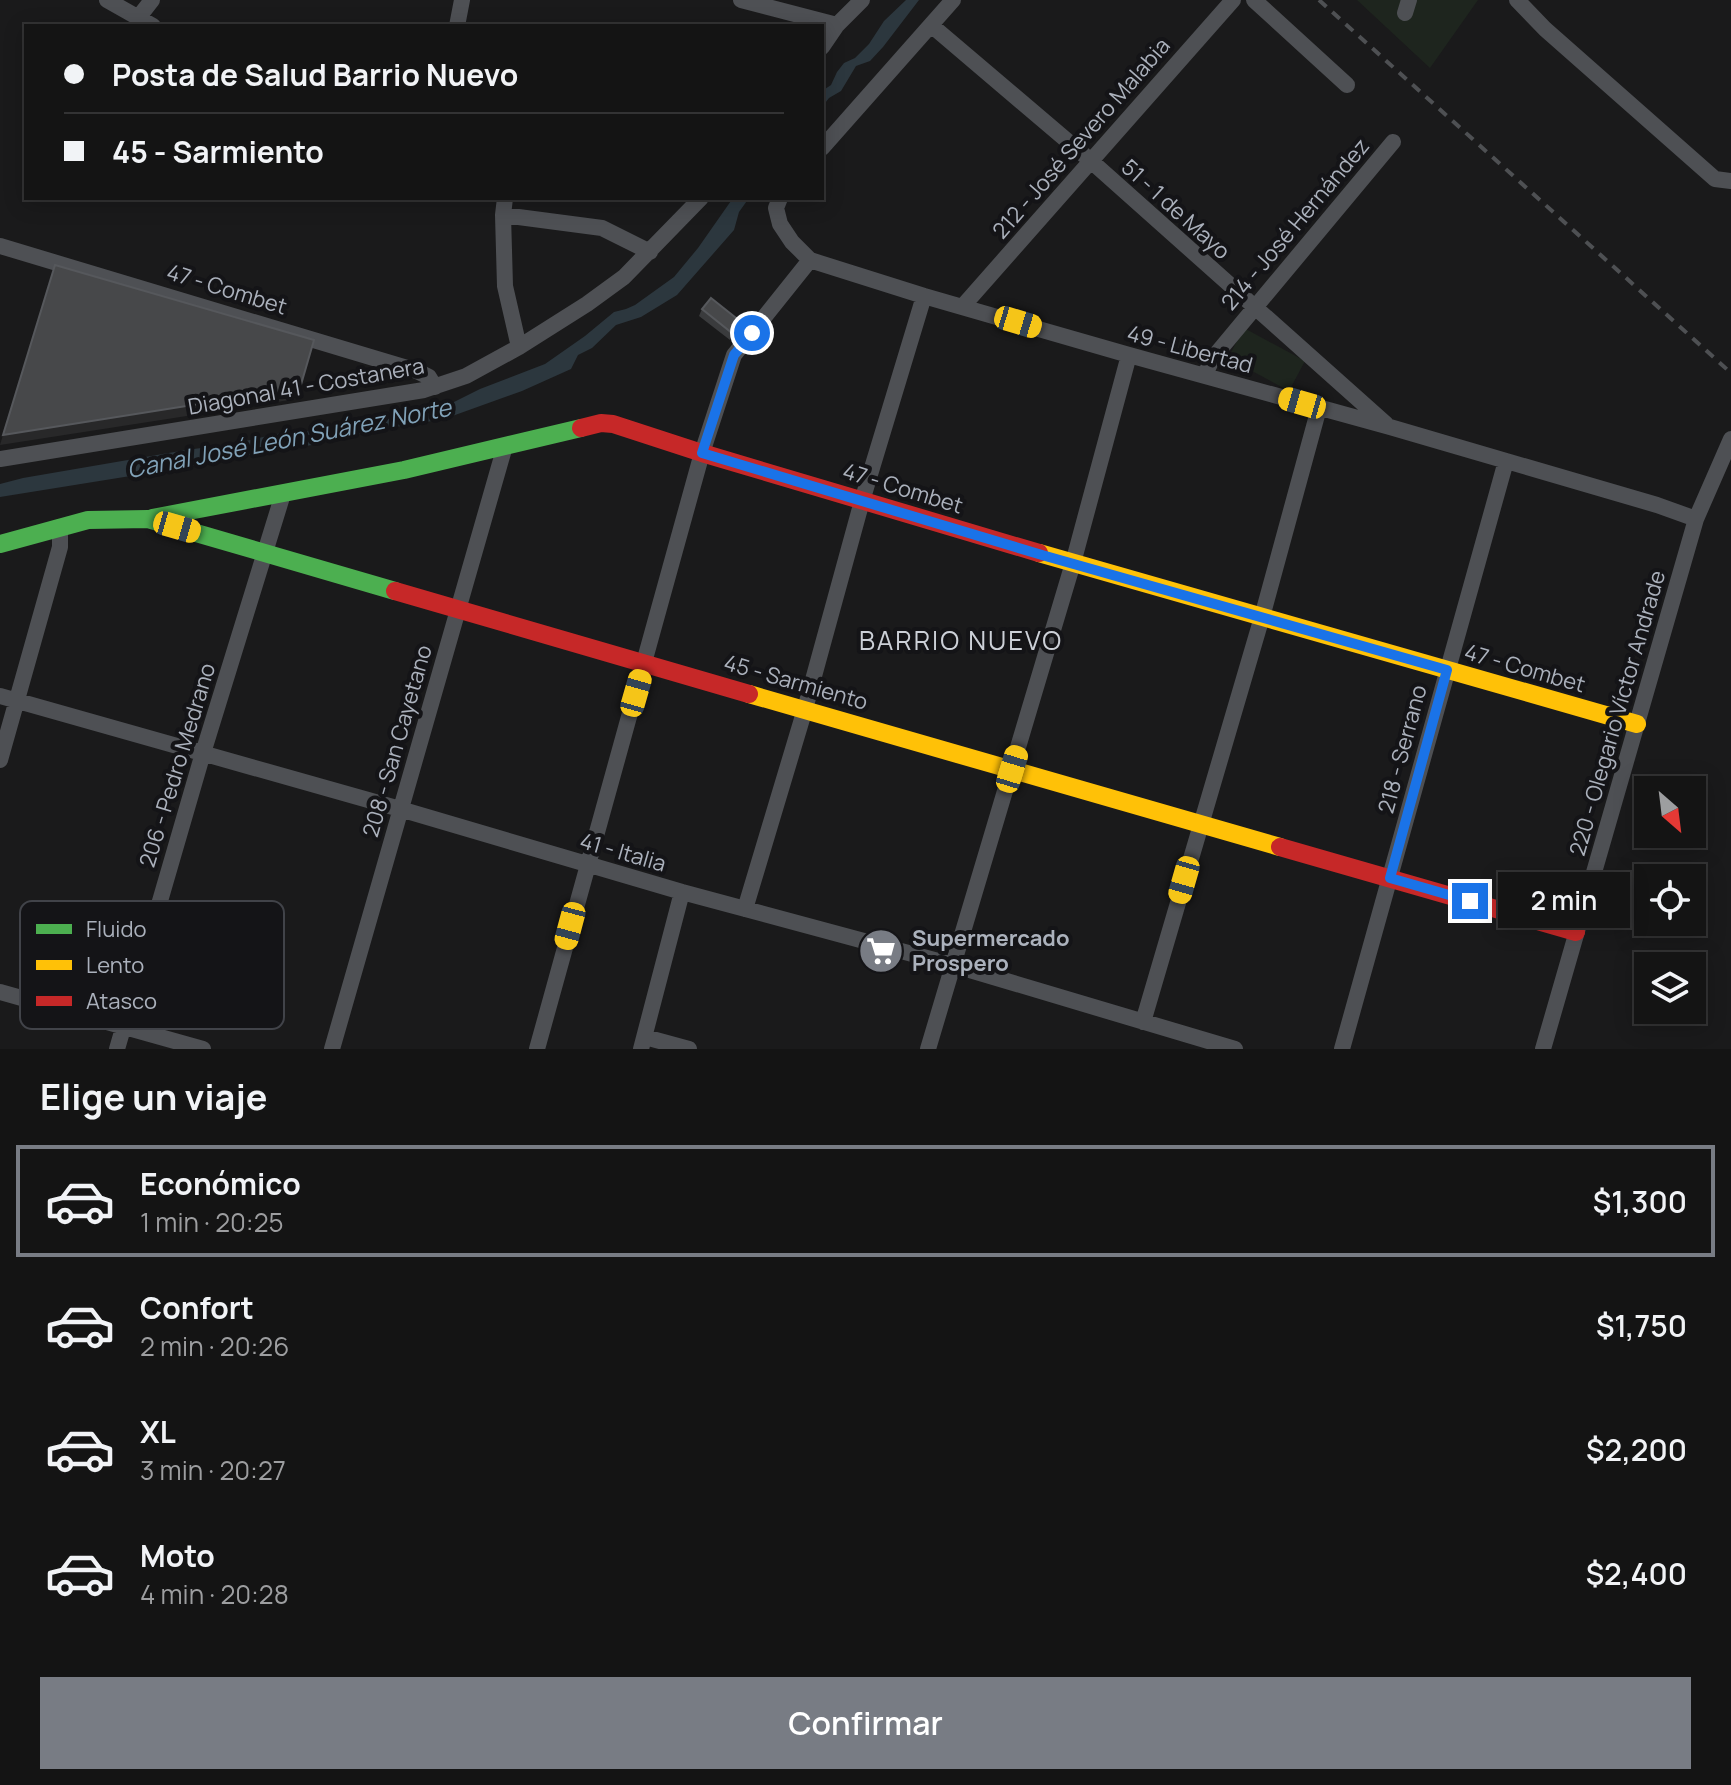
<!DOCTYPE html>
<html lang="es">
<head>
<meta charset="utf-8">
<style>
	body { margin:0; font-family:Manrope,sans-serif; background:#1d1d1d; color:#f1f3f6; height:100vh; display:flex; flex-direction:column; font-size:30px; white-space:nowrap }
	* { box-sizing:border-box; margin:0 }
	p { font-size:26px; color:#9d9ea0 }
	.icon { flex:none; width:44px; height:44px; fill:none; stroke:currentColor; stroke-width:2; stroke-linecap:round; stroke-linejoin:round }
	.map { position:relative; height:1049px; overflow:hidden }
	.details { display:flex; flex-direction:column; background:#141414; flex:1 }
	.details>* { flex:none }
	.guide { position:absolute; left:24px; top:24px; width:800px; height:176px; border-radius:0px; box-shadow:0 4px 20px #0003,0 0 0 2px #333334; display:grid; align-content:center; height:176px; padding:0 40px; background:#141414 }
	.needle { width:52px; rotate:152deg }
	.tools { position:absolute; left:1634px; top:776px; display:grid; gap:16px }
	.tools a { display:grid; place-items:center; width:72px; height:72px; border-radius:0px; background:#141414; box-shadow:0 4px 20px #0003,0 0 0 2px #333334; font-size:40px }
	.end { position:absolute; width:36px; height:36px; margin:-18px; border:10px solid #1a73e8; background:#fff; box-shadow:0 0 0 4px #fff }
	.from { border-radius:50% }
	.bubble { position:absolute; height:56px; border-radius:0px; background:#141414; box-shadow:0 4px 20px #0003,0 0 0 2px #333334; font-size:26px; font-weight:600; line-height:56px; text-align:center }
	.car { position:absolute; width:24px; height:48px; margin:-24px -12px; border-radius:10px; box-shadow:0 0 6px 2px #0007; background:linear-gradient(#f5c518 24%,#345 0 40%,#f5c518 0 76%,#345 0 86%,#f5c518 0) }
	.guide b { display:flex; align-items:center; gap:28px; height:76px; font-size:30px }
	.guide b+b { border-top:2px solid #333334 }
	.guide i { width:20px; height:20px; background:#f1f3f6 }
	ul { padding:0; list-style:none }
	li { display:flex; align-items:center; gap:24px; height:112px; margin:0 16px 12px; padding:0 24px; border:4px solid transparent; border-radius:0px }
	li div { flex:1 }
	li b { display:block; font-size:30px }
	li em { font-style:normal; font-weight:600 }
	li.current { border-color:#787c84 }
	li>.icon { width:72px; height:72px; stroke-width:1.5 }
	h2 { padding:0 40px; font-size:36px; line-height:96px }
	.cta { display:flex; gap:16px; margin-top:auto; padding:16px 40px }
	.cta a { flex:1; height:92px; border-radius:0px; background:#787c84; color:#fff; font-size:32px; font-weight:600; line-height:92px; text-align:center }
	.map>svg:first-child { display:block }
</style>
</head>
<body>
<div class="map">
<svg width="1731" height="1049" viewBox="0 0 1731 1049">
	<rect width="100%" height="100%" fill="#1a1a1b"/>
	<path fill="#1e251e" d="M1357 0H1478L1430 68Z
		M1244 328 1305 361 1289 391 1228 358Z"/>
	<path fill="#2c373e" d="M906 0H919L883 47 870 61 856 66 841 91 829 98 822 107V91L831 85 837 72 844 63 855 58 869 44 884 21Z
		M733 198H749L739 212 734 230 677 295 641 317 616 325 592 348 578 355 571 369 522 391 444 419 371 431 312 445 256 453 236 459 0 497V484L23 478 186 450 232 444 286 432H304L331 424H351L426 413 448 405 480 389 545 364 585 336 614 312 626 309 635 305 674 277 698 248Z"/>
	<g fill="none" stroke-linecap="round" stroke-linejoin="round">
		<path stroke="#4e5054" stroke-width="16" d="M107 0 153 26
			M741 0 837 25
			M1254 0 1347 85
			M1517 0 1545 29 1715 179 1731 181
			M1405 13 1409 0
			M138 18 152 0
			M931 25 1091 161 1386 424
			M457 26 462 0
			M822 47 837 25 862 0
			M822 148 953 0
			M505 198 503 215 505 286 519 347
			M780 198 776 208 780 224 792 242 810 260 924 296 1129 355 1390 427 1657 505 1696 519
			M503 215 602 228 650 252
			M0 246 417 371 429 377 435 387
			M963 306 1233 0
			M1205 375 1212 359 1393 142
			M0 459 424 390 466 376 519 347 587 304 624 277 701 198
			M0 696 400 809 682 892 953 965 1235 1049
			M0 760 60 547V527
			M745 909 805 709 862 501 924 296
			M0 992 203 1049
			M1143 1022 1262 617 1319 408
			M645 1037 689 1049
			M117 1049 203 753 283 494
			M332 1049 505 446
			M537 1049 702 453 732 361 734 355 810 260
			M641 1049 682 892
			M928 1049 1073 563 1129 355
			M1342 1049 1506 461
			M1543 1049 1696 519 1731 439"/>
		<path stroke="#4caf50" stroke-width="18" d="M152 518 404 470 581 428
			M0 544 88 520 148 519 395 591"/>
		<path stroke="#ffc107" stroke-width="18" d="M1039 553 1637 724
			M749 694 1280 847"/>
		<path stroke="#c62828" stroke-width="18" d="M581 428 601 423 613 424 702 453 1039 553
			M395 591 749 694
			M1280 847 1576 932"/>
		<path stroke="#4e5053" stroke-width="4" stroke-dasharray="10 8" stroke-linecap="butt" d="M1319 0 1731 373"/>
	</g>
	<path fill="#3a3b3d" d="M702 309 741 322 739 329 730 340 699 316Z"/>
	<path fill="#282829" d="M741 322 739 329 730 340 732 333Z
		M300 388 296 399 0 445 3 435Z"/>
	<path fill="#47484a" stroke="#56585c" stroke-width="2" d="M55 265 314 340 300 388 3 435Z
		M711 298 741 322 732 333 702 309Z"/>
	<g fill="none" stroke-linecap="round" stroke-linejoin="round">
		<path stroke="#1a73e8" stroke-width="10" d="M752 333 734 355 732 361 702 453 1042 555 1447 670 1390 878 1470 901"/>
	</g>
	<defs>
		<g id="supermarket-disc" transform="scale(2.3)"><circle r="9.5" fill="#787c84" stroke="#141417"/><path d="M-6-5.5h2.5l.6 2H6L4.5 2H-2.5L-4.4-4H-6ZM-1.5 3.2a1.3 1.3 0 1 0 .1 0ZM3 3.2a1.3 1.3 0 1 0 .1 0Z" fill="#fff"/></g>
	</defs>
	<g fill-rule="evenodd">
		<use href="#supermarket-disc" x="881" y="951"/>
	</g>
	<g text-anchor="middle" stroke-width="8" stroke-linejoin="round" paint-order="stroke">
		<g font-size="22" fill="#abb1bc" stroke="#141417">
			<text transform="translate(1081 138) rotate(-49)" y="8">212 - José Severo Malabia</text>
			<text transform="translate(1176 209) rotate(42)" y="8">51 - 1 de Mayo</text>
			<text transform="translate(1295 224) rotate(-50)" y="8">214 - José Hernández</text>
			<text transform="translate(227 289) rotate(17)" y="8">47 - Combet</text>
			<text transform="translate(1190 349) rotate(15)" y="8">49 - Libertad</text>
			<text transform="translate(306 386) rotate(-10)" y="8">Diagonal 41 - Costanera</text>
			<text transform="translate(903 488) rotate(17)" y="8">47 - Combet</text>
			<text transform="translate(1525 668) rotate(16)" y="8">47 - Combet</text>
			<text transform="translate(796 682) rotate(16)" y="8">45 - Sarmiento</text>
			<text transform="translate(1617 713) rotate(-74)" y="8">220 - Olegario Víctor Andrade</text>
			<text transform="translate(397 741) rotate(-74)" y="8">208 - San Cayetano</text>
			<text transform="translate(1402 749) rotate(-75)" y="8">218 - Serrano</text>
			<text transform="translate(177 765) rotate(-73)" y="8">206 - Pedro Medrano</text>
			<text transform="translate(623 852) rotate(16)" y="8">41 - Italia</text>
		</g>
		<g font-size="22" font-weight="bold" fill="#abb1bc" stroke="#141417" text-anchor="start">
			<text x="912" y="946">Supermercado<tspan x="912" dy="25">Prospero</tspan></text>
		</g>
		<g font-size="24" font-style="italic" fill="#81a2b8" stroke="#141417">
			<text transform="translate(289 439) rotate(-11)" y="8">Canal José León Suárez Norte</text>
		</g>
		<g font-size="26" letter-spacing="2" fill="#ccd0d7" stroke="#141417">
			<text x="961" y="650">BARRIO NUEVO</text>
		</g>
	</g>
	<rect x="20" y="901" width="264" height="128" rx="12" fill="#141417" stroke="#414349" stroke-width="2"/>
	<rect x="36" y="924" width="36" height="10" fill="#4caf50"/>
	<rect x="36" y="960" width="36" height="10" fill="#ffc107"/>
	<rect x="36" y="996" width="36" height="10" fill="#c62828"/>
	<g font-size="22" fill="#abb1bc">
		<text x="86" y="937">Fluido</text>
		<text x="86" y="973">Lento</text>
		<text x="86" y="1009">Atasco</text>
	</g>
</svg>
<div class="tools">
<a><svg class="needle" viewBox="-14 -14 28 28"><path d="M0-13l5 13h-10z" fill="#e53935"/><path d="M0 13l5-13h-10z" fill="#9d9ea0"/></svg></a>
<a><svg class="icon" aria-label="locate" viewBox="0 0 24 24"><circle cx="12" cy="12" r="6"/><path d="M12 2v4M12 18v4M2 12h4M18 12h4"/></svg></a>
<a><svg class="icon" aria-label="layers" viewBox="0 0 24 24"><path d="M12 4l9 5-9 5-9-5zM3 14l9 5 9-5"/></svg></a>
</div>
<i class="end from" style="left:752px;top:333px"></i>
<i class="end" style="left:1470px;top:901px"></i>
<div class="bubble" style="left:1498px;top:872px;width:132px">2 min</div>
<i class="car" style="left:1018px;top:322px;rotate:107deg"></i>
<i class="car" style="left:1302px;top:403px;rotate:286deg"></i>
<i class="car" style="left:177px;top:527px;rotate:106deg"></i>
<i class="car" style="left:636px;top:693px;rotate:16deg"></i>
<i class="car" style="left:1012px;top:769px;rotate:17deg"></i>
<i class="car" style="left:1184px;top:880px;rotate:196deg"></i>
<i class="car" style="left:570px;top:926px;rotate:195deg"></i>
<div class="guide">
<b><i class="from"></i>Posta de Salud Barrio Nuevo</b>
<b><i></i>45 - Sarmiento</b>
</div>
</div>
<section class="details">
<h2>Elige un viaje</h2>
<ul>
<li class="current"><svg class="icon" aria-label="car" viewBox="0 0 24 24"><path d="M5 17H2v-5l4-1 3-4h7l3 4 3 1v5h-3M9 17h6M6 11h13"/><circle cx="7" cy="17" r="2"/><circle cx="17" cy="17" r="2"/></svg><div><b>Económico</b><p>1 min · 20:25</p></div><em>$1,300</em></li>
<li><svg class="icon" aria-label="car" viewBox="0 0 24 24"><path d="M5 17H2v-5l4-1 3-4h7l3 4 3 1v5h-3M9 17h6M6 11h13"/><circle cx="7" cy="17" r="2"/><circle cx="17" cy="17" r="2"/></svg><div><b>Confort</b><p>2 min · 20:26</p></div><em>$1,750</em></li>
<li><svg class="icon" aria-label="car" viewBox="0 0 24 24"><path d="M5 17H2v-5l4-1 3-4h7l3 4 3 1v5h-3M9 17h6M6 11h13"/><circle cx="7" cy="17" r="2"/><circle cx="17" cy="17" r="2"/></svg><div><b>XL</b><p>3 min · 20:27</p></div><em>$2,200</em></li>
<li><svg class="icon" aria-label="car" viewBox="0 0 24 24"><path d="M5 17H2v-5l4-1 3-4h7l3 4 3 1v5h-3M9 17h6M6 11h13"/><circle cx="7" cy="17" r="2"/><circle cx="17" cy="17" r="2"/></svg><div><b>Moto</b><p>4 min · 20:28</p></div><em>$2,400</em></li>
</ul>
<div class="cta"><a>Confirmar</a></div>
</section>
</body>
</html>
